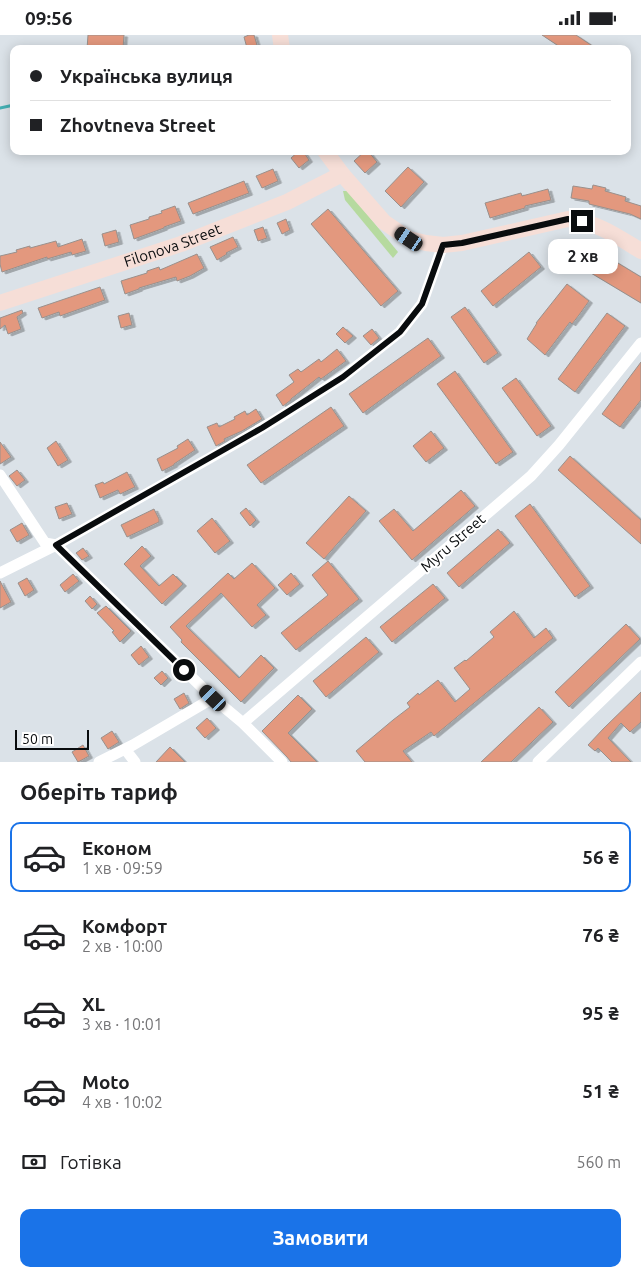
<!DOCTYPE html>
<html lang="uk">
<head>
<meta charset="utf-8">
<style>
	body { margin:0; font-family:Ubuntu,sans-serif; background:#f2f2f2; color:#202124; height:100vh; display:flex; flex-direction:column; font-size:19px; white-space:nowrap }
	* { box-sizing:border-box; margin:0 }
	p { font-size:16px; color:#757577 }
	.icon { flex:none; width:28px; height:28px; fill:none; stroke:currentColor; stroke-width:2; stroke-linecap:round; stroke-linejoin:round }
	.map { position:relative; height:727px; overflow:hidden }
	.sheet { display:flex; flex-direction:column; background:#fff; flex:1 }
	.sheet>* { flex:none }
	.hud { position:absolute; left:10px; top:10px; width:621px; height:110px; border-radius:10px; box-shadow:0 2px 12px #0003; display:grid; align-content:center; height:110px; padding:0 20px; background:#fff }
	.scale { position:absolute; left:15px; bottom:12px; width:74px; box-sizing:border-box; padding-left:5px; border:2px solid #090c0e; border-top:0; font-size:14px; line-height:18px; white-space:nowrap; color:#090c0e; -webkit-text-stroke:4px #fff; paint-order:stroke }
	.end { position:absolute; width:22px; height:22px; margin:-11px; border:6px solid #090c0e; background:#fff; box-shadow:0 0 0 2px #fff }
	.from { border-radius:50% }
	.bubble { position:absolute; height:35px; border-radius:10px; background:#fff; box-shadow:0 2px 12px #0003; font-size:16px; font-weight:700; line-height:35px; text-align:center }
	.car { position:absolute; width:15px; height:30px; margin:-15px -8px; border-radius:6px; box-shadow:0 0 4px 1px #0007; background:linear-gradient(#222 24%,#8ab4d8 0 40%,#222 0 76%,#8ab4d8 0 86%,#222 0) }
	.hud b { display:flex; align-items:center; gap:18px; height:48px; font-size:19px }
	.hud b+b { border-top:1px solid #e0e0e0 }
	.hud i { width:12px; height:12px; background:#202124 }
	ul { padding:0; list-style:none }
	li { display:flex; align-items:center; gap:15px; height:70px; margin:0 10px 8px; padding:0 10px; border:2px solid transparent; border-radius:10px }
	li div { flex:1 }
	li b { display:block; font-size:19px }
	li em { font-style:normal; font-weight:700 }
	li.on { border-color:#1a73e8 }
	li>.icon { width:45px; height:45px; stroke-width:1.5 }
	h2 { padding:0 20px; font-size:22px; line-height:60px }
	.pay { display:flex; align-items:center; gap:12px; height:55px; padding:0 20px; font-size:19px }
	.pay p { margin-inline-start:auto }
	.cta { display:flex; gap:10px; margin-top:auto; padding:10px 20px }
	.cta a { flex:1; height:58px; border-radius:10px; background:#1a73e8; color:#fff; font-size:20px; font-weight:700; line-height:58px; text-align:center }
	.status { display:flex; justify-content:space-between; align-items:center; height:35px; padding:0 25px; background:#fff; direction:ltr }
	.status svg { height:14px; fill:currentColor }
	.map>svg:first-child { display:block }
</style>
</head>
<body>
<div class="status"><b>09:56</b><svg viewBox="0 0 49 12"><path d="M0 12V9h3v3zM5 12V6h3v6zM10 12V3h3v9zM15 12V0h3v12zM26 1h20v11H26zM47 4h2v5h-2z"/></svg></div>
<div class="map">
<svg width="641" height="727" viewBox="0 0 641 727">
	<defs>
		<filter id="shadow"><feDropShadow dx="3.5" dy="2" stdDeviation="0" flood-color="#0004"/></filter>
	</defs>
	<rect width="100%" height="100%" fill="#dbe2e8"/>
	<path fill="#b6da9f" d="M343 156H348L398 217 393 223 345 165Z"/>
	<g fill="none" stroke-linecap="round" stroke-linejoin="round">
		<path stroke="#44b0b4" stroke-width="3" d="M0 73 14 70"/>
	</g>
	<path fill="#e3987e" stroke="#99908c" filter="url(#shadow)" d="M88 0H124L123 14H87Z
		M249 0H254L257 10 247 13 244 2Z
		M542 0H576L597 14H563Z
		M299 116H303L309 125 299 133 291 123Z
		M365 116H368L377 127 365 138 354 126Z
		M408 132 424 147 401 172 385 156Z
		M273 134 278 146 262 153 256 141Z
		M244 146 249 158 193 179 188 168Z
		M593 150 606 153 605 156 626 162 625 166 641 171V184L630 179 589 169V166L571 163 573 151 592 154Z
		M548 154 551 165 525 171V173L490 183 485 168 521 158 522 161Z
		M175 171 181 186 164 192V193L134 204 130 190 149 184V182L162 178 161 176Z
		M328 174 398 256 381 271 311 189Z
		M286 184 290 195 282 199 277 188Z
		M263 192 267 203 258 206 254 195Z
		M116 195 119 207 105 211 102 199Z
		M233 202 238 212 226 218 227 219 217 225 210 212Z
		M82 204 86 216 72 220 71 217 47 224V222L2 237 0 229V221L17 217 16 215 30 211V213L56 206 58 212Z
		M598 216 641 242V268L586 235Z
		M529 217 541 232 493 271 481 256Z
		M197 219 204 233 190 241 177 246 176 242 139 253V254L125 259 121 246 147 238V236L159 232 160 235Z
		M567 249 589 266 579 280 572 289 570 287 545 320 527 304 537 288H536Z
		M100 252 105 265 60 281 59 277 42 283 38 273Z
		M465 272 498 318 484 328 451 282Z
		M22 275 23 278 17 282 21 294 8 299 5 290 0 294V283Z
		M129 278 132 290 121 293 118 281Z
		M607 278 625 291 575 357 558 344Z
		M343 292 353 301 345 308 336 299Z
		M372 294 379 303 371 310 363 301Z
		M428 303 441 321 363 378 349 359Z
		M337 314 346 326 321 344 319 342 291 364V365L283 371 276 360 294 347 289 340 298 334 301 337 319 324 321 327Z
		M641 327V365L620 392 602 379Z
		M455 336 513 417 496 429 437 349Z
		M516 343 551 391 537 401 502 353Z
		M331 372 344 391 261 448 247 430Z
		M256 374 262 384 242 396 224 404 225 406 216 411 207 392 217 388 219 392 235 384 234 382 245 376 247 380Z
		M431 396 444 413 426 427 413 411Z
		M188 404 195 415 174 429V430L162 436 157 424 178 413 177 411Z
		M56 406 68 425 58 431 47 413Z
		M0 407 11 422 0 429Z
		M570 421 641 485V509L558 435Z
		M17 435 25 445 17 451 9 441Z
		M127 437 135 452 120 459 118 455 100 463 95 450 103 447 104 449Z
		M461 455 475 471 412 525 379 486 394 474 413 496Z
		M349 461 366 476 324 524 306 508Z
		M67 468 72 479 59 484 55 472Z
		M530 469 590 551 575 562 515 481Z
		M246 473 256 485 250 491 240 478Z
		M154 474 159 484V487L127 502 121 490Z
		M212 483 230 506 215 518 197 496Z
		M22 488 29 500 17 507 10 495Z
		M498 494 510 508 459 552 447 538Z
		M142 511 151 521 140 531 159 551 173 539 183 549 162 569 124 529Z
		M83 513 89 521 82 525 76 518Z
		M328 526 359 564 296 615 281 598 328 560 312 540Z
		M252 528 275 553 257 570 266 580 252 592 221 558 186 591 239 643 261 620 274 633 241 667 181 607 182 605 170 592 228 538 234 544Z
		M291 538 300 549 287 560 278 550Z
		M73 539 79 546 65 557 60 550Z
		M27 543 34 555 25 561 18 548Z
		M0 546 11 567 0 573Z
		M433 549 445 563 392 607 380 592Z
		M90 561 97 569 92 574 85 566Z
		M106 571 131 596 120 607 112 597 114 596 97 578Z
		M514 576 534 603 546 593 553 603 434 701 431 697 403 716 412 727H365L356 716 393 685 410 672 407 668 418 658 419 660 438 645 455 667 470 654 454 633 465 625 466 626 494 602 490 597Z
		M626 589 640 604 569 672 555 657Z
		M366 602 379 617 326 662 313 646Z
		M141 611 149 622 139 630 131 620Z
		M162 636 168 643 161 650 154 643Z
		M641 657V687L630 697 621 688 608 703 631 727H612L598 713 595 716 588 710 604 693Z
		M184 658 189 668 180 674 174 664Z
		M298 660 312 674 288 698 317 727H291L287 722 262 696Z
		M539 672 553 687 511 727H481Z
		M207 683 216 693 205 703 196 693Z
		M112 696 119 707 108 714 101 703Z
		M83 710 89 721 78 727 72 717Z
		M170 712 185 727H156Z"/>
	<g fill="none" stroke-linecap="round" stroke-linejoin="round">
		<path stroke="#fff" stroke-width="11" d="M0 440 45 508 56 510 213 663 243 688 282 727
			M0 538 56 510 231 411 277 384 343 342 400 297 422 269 443 210
			M243 688 531 441 559 410 641 308
			M125 714 135 727
			M99 727 133 710 213 663
			M538 727 641 627"/>
		<g stroke="#f6ded7" stroke-width="16">
			<path d="M280 0 282 14"/>
			<path d="M325 116 342 139 384 187 409 204 426 208 443 210 462 208 568 184C599 188 615 200 641 216"/>
			<path id="s1" d="M0 268 181 209 287 167 342 139"/>
		</g>
	</g>
	<g fill="none" stroke-linecap="round" stroke-linejoin="round">
		<path stroke="#090c0e" stroke-width="6" d="M184 635 56 510 262 393 343 342 400 297 422 269 443 210 462 208 568 184 582 186"/>
	</g>
	<g text-anchor="middle" stroke-width="4" stroke-linejoin="round" paint-order="stroke">
		<g font-size="15" fill="#090c0e" stroke="#fff">
			<text dy="5" stroke="none"><textPath href="#s1" startOffset="182">Filonova Street</textPath></text>
			<text transform="translate(453 508) rotate(-41)" y="5">Myru Street</text>
		</g>
	</g>
</svg>
<div class="scale">50 m</div>
<i class="end from" style="left:184px;top:635px"></i>
<i class="end" style="left:582px;top:186px"></i>
<div class="bubble" style="left:548px;top:204px;width:70px">2 хв</div>
<i class="car" style="left:409px;top:204px;rotate:304deg"></i>
<i class="car" style="left:213px;top:663px;rotate:314deg"></i>
<div class="hud">
<b><i class="from"></i>Українська вулиця</b>
<b><i></i>Zhovtneva Street</b>
</div>
</div>
<section class="sheet">
<h2>Оберіть тариф</h2>
<ul>
<li class="on"><svg class="icon" aria-label="car" viewBox="0 0 24 24"><path d="M5 17H2v-5l4-1 3-4h7l3 4 3 1v5h-3M9 17h6M6 11h13"/><circle cx="7" cy="17" r="2"/><circle cx="17" cy="17" r="2"/></svg><div><b>Економ</b><p>1 хв · 09:59</p></div><em>56 ₴</em></li>
<li><svg class="icon" aria-label="car" viewBox="0 0 24 24"><path d="M5 17H2v-5l4-1 3-4h7l3 4 3 1v5h-3M9 17h6M6 11h13"/><circle cx="7" cy="17" r="2"/><circle cx="17" cy="17" r="2"/></svg><div><b>Комфорт</b><p>2 хв · 10:00</p></div><em>76 ₴</em></li>
<li><svg class="icon" aria-label="car" viewBox="0 0 24 24"><path d="M5 17H2v-5l4-1 3-4h7l3 4 3 1v5h-3M9 17h6M6 11h13"/><circle cx="7" cy="17" r="2"/><circle cx="17" cy="17" r="2"/></svg><div><b>XL</b><p>3 хв · 10:01</p></div><em>95 ₴</em></li>
<li><svg class="icon" aria-label="car" viewBox="0 0 24 24"><path d="M5 17H2v-5l4-1 3-4h7l3 4 3 1v5h-3M9 17h6M6 11h13"/><circle cx="7" cy="17" r="2"/><circle cx="17" cy="17" r="2"/></svg><div><b>Moto</b><p>4 хв · 10:02</p></div><em>51 ₴</em></li>
</ul>
<div class="pay"><svg class="icon" aria-label="cash" viewBox="0 0 24 24"><path d="M3 7h18v10H3z"/><circle cx="12" cy="12" r="2"/></svg>Готівка<p>560 m</p></div>
<div class="cta"><a>Замовити</a></div>
</section>
</body>
</html>
